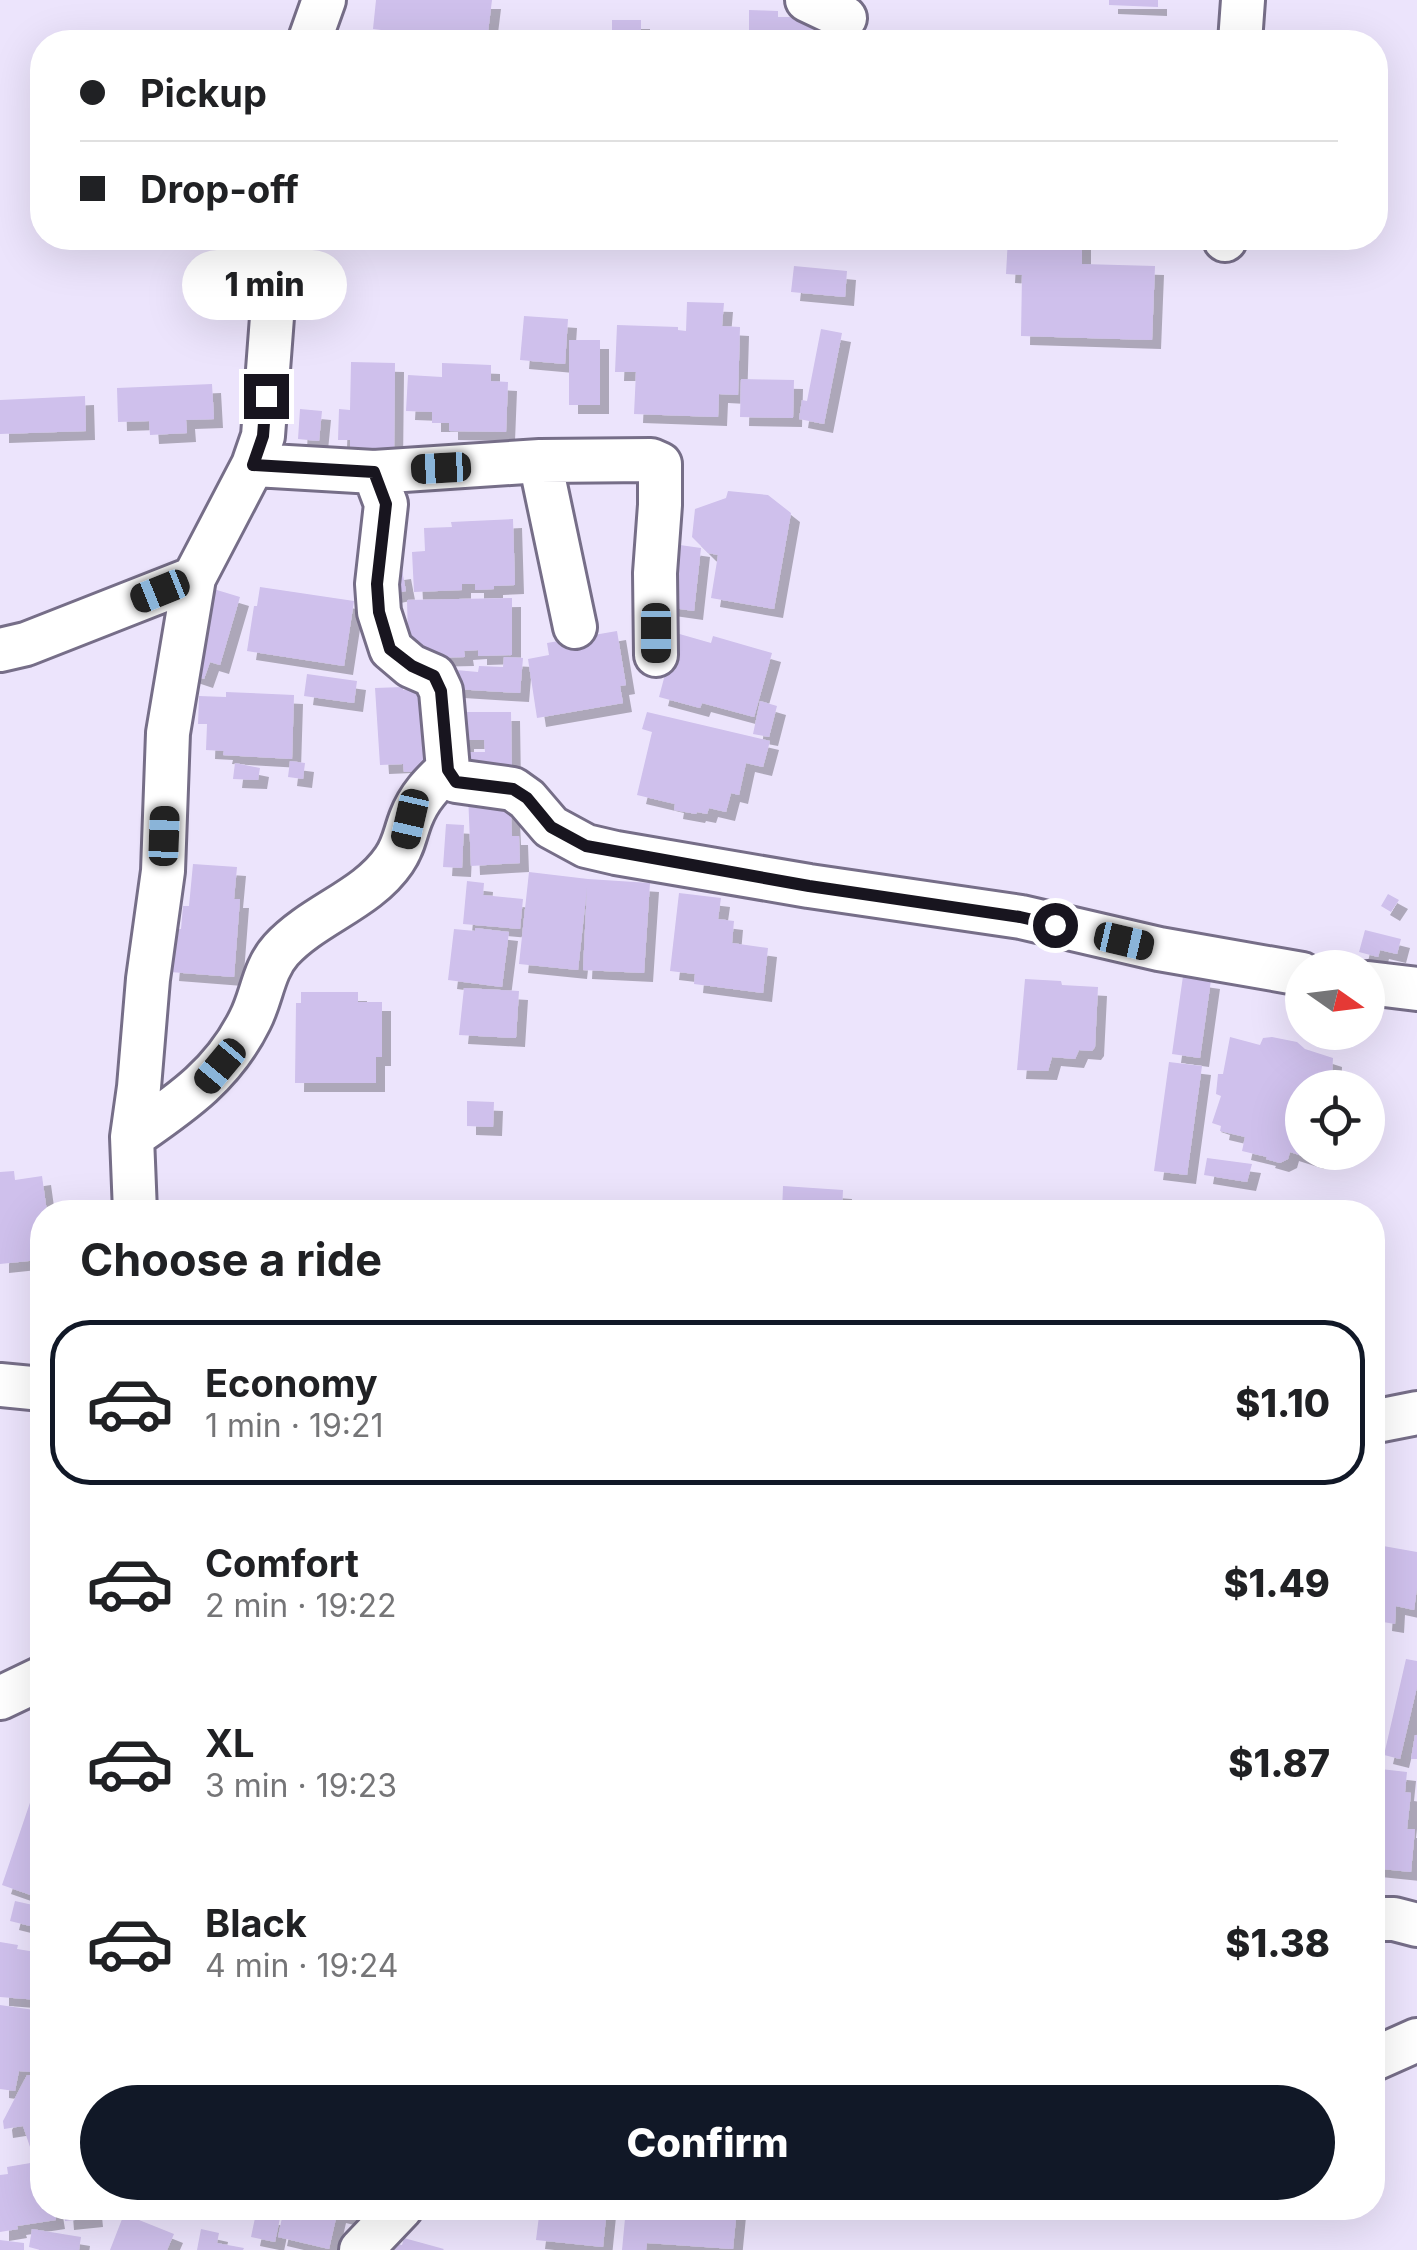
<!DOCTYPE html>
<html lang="en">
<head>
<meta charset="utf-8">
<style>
	body { margin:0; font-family:Inter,sans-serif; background:#f2f2f2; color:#202124; height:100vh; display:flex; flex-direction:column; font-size:38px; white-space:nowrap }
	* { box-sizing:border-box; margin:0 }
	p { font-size:32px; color:#757577 }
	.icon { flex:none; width:55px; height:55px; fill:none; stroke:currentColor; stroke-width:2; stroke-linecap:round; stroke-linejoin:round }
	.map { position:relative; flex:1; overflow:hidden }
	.details { position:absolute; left:30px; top:1200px; width:1355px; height:1020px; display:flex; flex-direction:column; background:#fff; border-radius:40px; box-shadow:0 10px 40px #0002 }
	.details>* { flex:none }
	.top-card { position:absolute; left:30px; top:30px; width:1358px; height:220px; border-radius:40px; box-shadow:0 10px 40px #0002; display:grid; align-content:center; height:220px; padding:0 50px; background:#fff }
	.needle { width:65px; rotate:104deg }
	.fabs { position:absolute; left:1285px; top:950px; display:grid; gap:20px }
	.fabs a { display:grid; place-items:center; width:100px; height:100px; border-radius:50%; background:#fff; box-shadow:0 10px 40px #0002; font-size:50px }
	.end { position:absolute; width:45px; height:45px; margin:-22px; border:12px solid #18151f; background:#fff; box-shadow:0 0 0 5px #fff }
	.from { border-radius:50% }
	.bubble { position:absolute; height:70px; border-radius:35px; background:#fff; box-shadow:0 10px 40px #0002; font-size:32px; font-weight:800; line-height:70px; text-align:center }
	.car { position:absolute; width:30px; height:60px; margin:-30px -15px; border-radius:12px; box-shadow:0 0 8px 2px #0007; background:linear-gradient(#222 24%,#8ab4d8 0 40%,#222 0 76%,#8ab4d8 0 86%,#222 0) }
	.top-card b { display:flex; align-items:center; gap:35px; height:95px; font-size:38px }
	.top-card b+b { border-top:2px solid #e0e0e0 }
	.top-card i { width:25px; height:25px; background:#202124 }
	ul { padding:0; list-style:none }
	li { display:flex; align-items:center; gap:30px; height:165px; margin:0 20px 15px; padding:0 30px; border:5px solid transparent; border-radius:40px }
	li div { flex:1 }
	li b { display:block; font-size:38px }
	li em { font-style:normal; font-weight:800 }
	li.active { border-color:#111827 }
	li>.icon { width:90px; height:90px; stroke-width:1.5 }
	h2 { padding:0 50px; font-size:45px; line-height:120px }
	.button { display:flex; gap:20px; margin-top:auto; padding:20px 50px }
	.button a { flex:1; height:115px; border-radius:60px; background:#111827; color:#fff; font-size:40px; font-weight:800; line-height:115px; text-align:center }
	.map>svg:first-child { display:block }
</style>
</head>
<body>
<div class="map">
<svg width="1417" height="2250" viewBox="0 0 1417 2250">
	<defs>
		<filter id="shadow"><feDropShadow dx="9" dy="9" stdDeviation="0" flood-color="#0004"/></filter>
	</defs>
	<rect width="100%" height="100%" fill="#ece4fc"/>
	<path fill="#cfc0ec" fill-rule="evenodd" filter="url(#shadow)" d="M376 0H492L487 40 477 39V42H388L389 31 373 29Z
		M1109 0H1158V7L1109 5Z
		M749 10 778 11V17H802V22L850 23 849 42H749Z
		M612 20H641V31L661 32V42H612Z
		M1008 238H1082V264L1155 266 1152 340 1021 336 1022 275 1006 274Z
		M794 266 847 271 845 297 791 292Z
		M687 302 724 303 722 326 740 327 738 395 719 394 718 417 634 414 636 372H615L617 325 678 327V330L686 331Z
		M524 316 568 319 565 364 520 360Z
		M821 329 842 333 824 424 799 419 802 400 807 401Z
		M569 340H600V405H569Z
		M351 362 395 363 394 456H350V440H338L339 409 350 410Z
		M442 363 491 365V381L508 382 506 432 449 431V423H432V412L406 411 408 375 442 377Z
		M741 379 794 380 793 418 740 417Z
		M212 384 214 419 186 420 187 433 150 435 149 421 118 422 117 388Z
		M85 396 86 431 0 434V400Z
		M300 409 322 411 319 441 298 439Z
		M728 491 768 495 791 513 774 609 711 598 718 555 708 553 692 537 695 509 726 498Z
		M513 519 515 585 494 586V589L475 590V584H462V590L414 592 412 552 425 551 424 528 452 527 451 522Z
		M666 543 701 548 694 611 659 606Z
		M402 570 406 591 387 595 382 573Z
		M207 587 240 597 220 665 210 662 204 679 186 673Z
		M260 587 354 601 344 666 247 651 254 606H257Z
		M512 598V655L478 656V650L464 651 465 657 418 658V640H408L407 600Z
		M617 631 626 685 620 686 623 703 537 718 528 659 549 655 547 643Z
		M676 633 711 643 713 636 772 653 754 717 702 703 700 708 659 697Z
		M504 657 523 658 520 693 455 689 456 670 478 672 479 666 503 667Z
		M307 674 357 681 354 703 304 696Z
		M403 687V690L436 689 430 771 404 772 403 764 380 765 375 688Z
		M226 692 294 695 292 759 223 755 224 751 206 750 207 724H198L199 696 226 697Z
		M760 701 777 706 769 737 753 734Z
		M458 712H511L512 775 460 776ZM465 740H484L485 752H465Z
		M647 712 770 741 763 767 746 763 739 795 731 793 726 812 709 808 707 814 697 812 696 814 674 810 675 804 637 795 652 732 642 729Z
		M290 761 305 763 303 779 288 777Z
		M235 763 260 768 258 780 233 779Z
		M510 792 512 836H519L520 863 471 866 468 794Z
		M446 824 464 825 462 868 443 867Z
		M193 864 237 867 234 899H240L234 977 170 972 174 929H181L183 906H189Z
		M529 872 588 879 650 883 644 973 583 970 587 888 578 970 519 964Z
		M467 881 484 883 483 895 523 899 520 929 463 924Z
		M679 893 721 898 718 919 734 921 732 943 768 948 763 993 694 984 695 974 670 971Z
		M1388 894 1399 900 1391 912 1381 906Z
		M475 928 509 932 502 987 448 980 454 929 475 931Z
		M1365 930 1401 939 1397 954 1380 950 1378 957 1359 952Z
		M1183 976 1211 980 1200 1058 1172 1054Z
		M1025 979 1061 981 1062 985 1098 987 1095 1047 1092 1051 1079 1050 1075 1059 1052 1057 1048 1071 1017 1070Z
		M464 988 519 991 516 1038 459 1035Z
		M301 992H358V1002H382V1057H376V1083H295L296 1003H301Z
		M1230 1037 1260 1045 1263 1038 1272 1037 1297 1042 1305 1049 1333 1058 1332 1075 1345 1077 1343 1088H1302V1152H1317L1315 1160 1290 1152 1288 1159 1280 1163 1266 1159 1267 1157 1242 1151 1245 1137 1220 1131 1221 1126 1212 1123 1221 1096 1216 1094 1218 1074H1223Z
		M1169 1062 1202 1066 1187 1175 1154 1171Z
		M467 1101 494 1102 493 1127 467 1126Z
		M1207 1158 1252 1164 1247 1182 1204 1175Z
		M14 1171 15 1180 42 1176 47 1212H42V1246L36 1247 38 1260 0 1264V1172Z
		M783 1186 843 1190 842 1210 823 1209V1212H782Z
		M1372 1544 1417 1552V1588L1414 1610 1396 1606 1395 1624 1383 1622 1384 1607 1372 1605Z
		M1406 1659 1417 1661V1687L1400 1759 1384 1755Z
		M1415 1735H1417V1759H1411Z
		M1372 1768 1407 1772 1405 1792 1411 1793 1407 1829H1415L1411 1872 1372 1868Z
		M37 1782 42 1784V1899L2 1885Z
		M15 1901 42 1907V1929L10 1921Z
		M0 1942 18 1945 17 1949 42 1953V1996H40L39 2000 0 1997Z
		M0 2005 41 2011 31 2072 19 2071 15 2091 0 2089Z
		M27 2075 42 2076V2142L30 2147 23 2126 4 2129 3 2121Z
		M42 2161V2208H54L56 2220 17 2226 18 2229 0 2232V2175L8 2174 7 2167Z
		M64 2208H93L94 2218 65 2221Z
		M284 2208H356L353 2218 337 2214 329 2249 278 2237Z
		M540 2208H607L603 2247 536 2240Z
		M626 2208H737L733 2249 647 2243 646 2250H622Z
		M256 2213 280 2218 275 2242 251 2237Z
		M124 2214 174 2234 167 2250H110Z
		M32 2229 81 2237 79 2250H40L29 2247Z
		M201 2229 219 2233 217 2243 244 2248 243 2250H197Z
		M404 2238 444 2249 443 2250H379L382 2240 402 2245Z
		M0 2240 24 2243V2250H0Z"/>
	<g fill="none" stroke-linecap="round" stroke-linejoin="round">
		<g stroke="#766e88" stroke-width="48">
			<path id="minor" d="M807 0 845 18
				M309 42 324 0
				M1240 42 1243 0
				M1225 240V238
				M540 461 651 460 660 464V505L655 573 656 655
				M253 465 374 472 540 461 575 627
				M374 472 386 504 377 584 379 612 391 649 411 666 434 676 441 691 448 769 456 781 513 789 527 799 551 827 586 846 616 853 809 886 1021 917 1159 949 1302 974
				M0 650 26 644 194 578
				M1368 983 1417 989
				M132 1137C181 1103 223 1075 250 1020 262 997 263 970 281 950 314 914 367 900 394 860 404 846 405 833 411 818 419 797 432 784 448 769
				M135 1212 132 1137 139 1087 148 979 163 871 168 733 194 578 253 465 263 436 278 238
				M0 1385 42 1389
				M1372 1422 1417 1413
				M0 1698 42 1678
				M1372 1919H1394L1417 1925
				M1372 2060 1417 2040
				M361 2250 401 2208"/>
		</g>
		<use href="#minor" stroke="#fff" stroke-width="42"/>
	</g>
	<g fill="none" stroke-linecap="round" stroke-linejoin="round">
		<path stroke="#18151f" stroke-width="12" d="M266 396 263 436 253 465 374 472 386 504 377 584 379 612 390 649 412 666 434 676 441 691 448 770 456 782 513 789 527 798 551 827 586 846 809 886 1020 917 1055 925"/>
	</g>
</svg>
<div class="fabs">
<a><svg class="needle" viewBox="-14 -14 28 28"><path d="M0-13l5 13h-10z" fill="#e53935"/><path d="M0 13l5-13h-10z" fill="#757577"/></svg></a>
<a><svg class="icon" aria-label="locate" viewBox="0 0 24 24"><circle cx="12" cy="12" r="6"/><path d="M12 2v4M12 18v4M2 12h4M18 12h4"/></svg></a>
</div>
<i class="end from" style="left:1055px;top:925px"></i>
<i class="end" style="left:266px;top:396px"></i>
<div class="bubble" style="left:182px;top:250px;width:165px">1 min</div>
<i class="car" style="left:441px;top:468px;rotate:267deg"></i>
<i class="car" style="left:160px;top:591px;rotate:248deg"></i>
<i class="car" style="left:656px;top:633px;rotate:180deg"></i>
<i class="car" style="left:410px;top:819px;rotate:193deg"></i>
<i class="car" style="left:164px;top:836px;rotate:2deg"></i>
<i class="car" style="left:1124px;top:941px;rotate:103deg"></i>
<i class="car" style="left:220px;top:1066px;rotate:220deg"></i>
<div class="top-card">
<b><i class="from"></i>Pickup</b>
<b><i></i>Drop-off</b>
</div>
<section class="details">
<h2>Choose a ride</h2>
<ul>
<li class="active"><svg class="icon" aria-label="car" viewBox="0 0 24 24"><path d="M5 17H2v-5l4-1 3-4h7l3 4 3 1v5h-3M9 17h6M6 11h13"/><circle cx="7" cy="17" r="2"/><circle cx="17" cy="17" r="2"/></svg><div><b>Economy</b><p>1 min · 19:21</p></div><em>$1.10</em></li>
<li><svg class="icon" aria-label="car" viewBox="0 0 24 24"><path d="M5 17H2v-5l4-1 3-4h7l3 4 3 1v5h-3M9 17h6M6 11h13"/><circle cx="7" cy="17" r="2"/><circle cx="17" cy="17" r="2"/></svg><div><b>Comfort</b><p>2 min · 19:22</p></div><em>$1.49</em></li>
<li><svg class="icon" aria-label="car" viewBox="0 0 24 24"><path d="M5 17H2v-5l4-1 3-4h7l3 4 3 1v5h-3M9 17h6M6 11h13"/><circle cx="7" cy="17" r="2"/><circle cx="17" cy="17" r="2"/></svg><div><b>XL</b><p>3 min · 19:23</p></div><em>$1.87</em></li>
<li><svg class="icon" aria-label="car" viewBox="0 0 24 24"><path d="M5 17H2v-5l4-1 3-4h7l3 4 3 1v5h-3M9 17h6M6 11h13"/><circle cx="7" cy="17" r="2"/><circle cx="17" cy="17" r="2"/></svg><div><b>Black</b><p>4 min · 19:24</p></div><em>$1.38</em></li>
</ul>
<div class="button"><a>Confirm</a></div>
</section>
</div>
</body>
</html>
